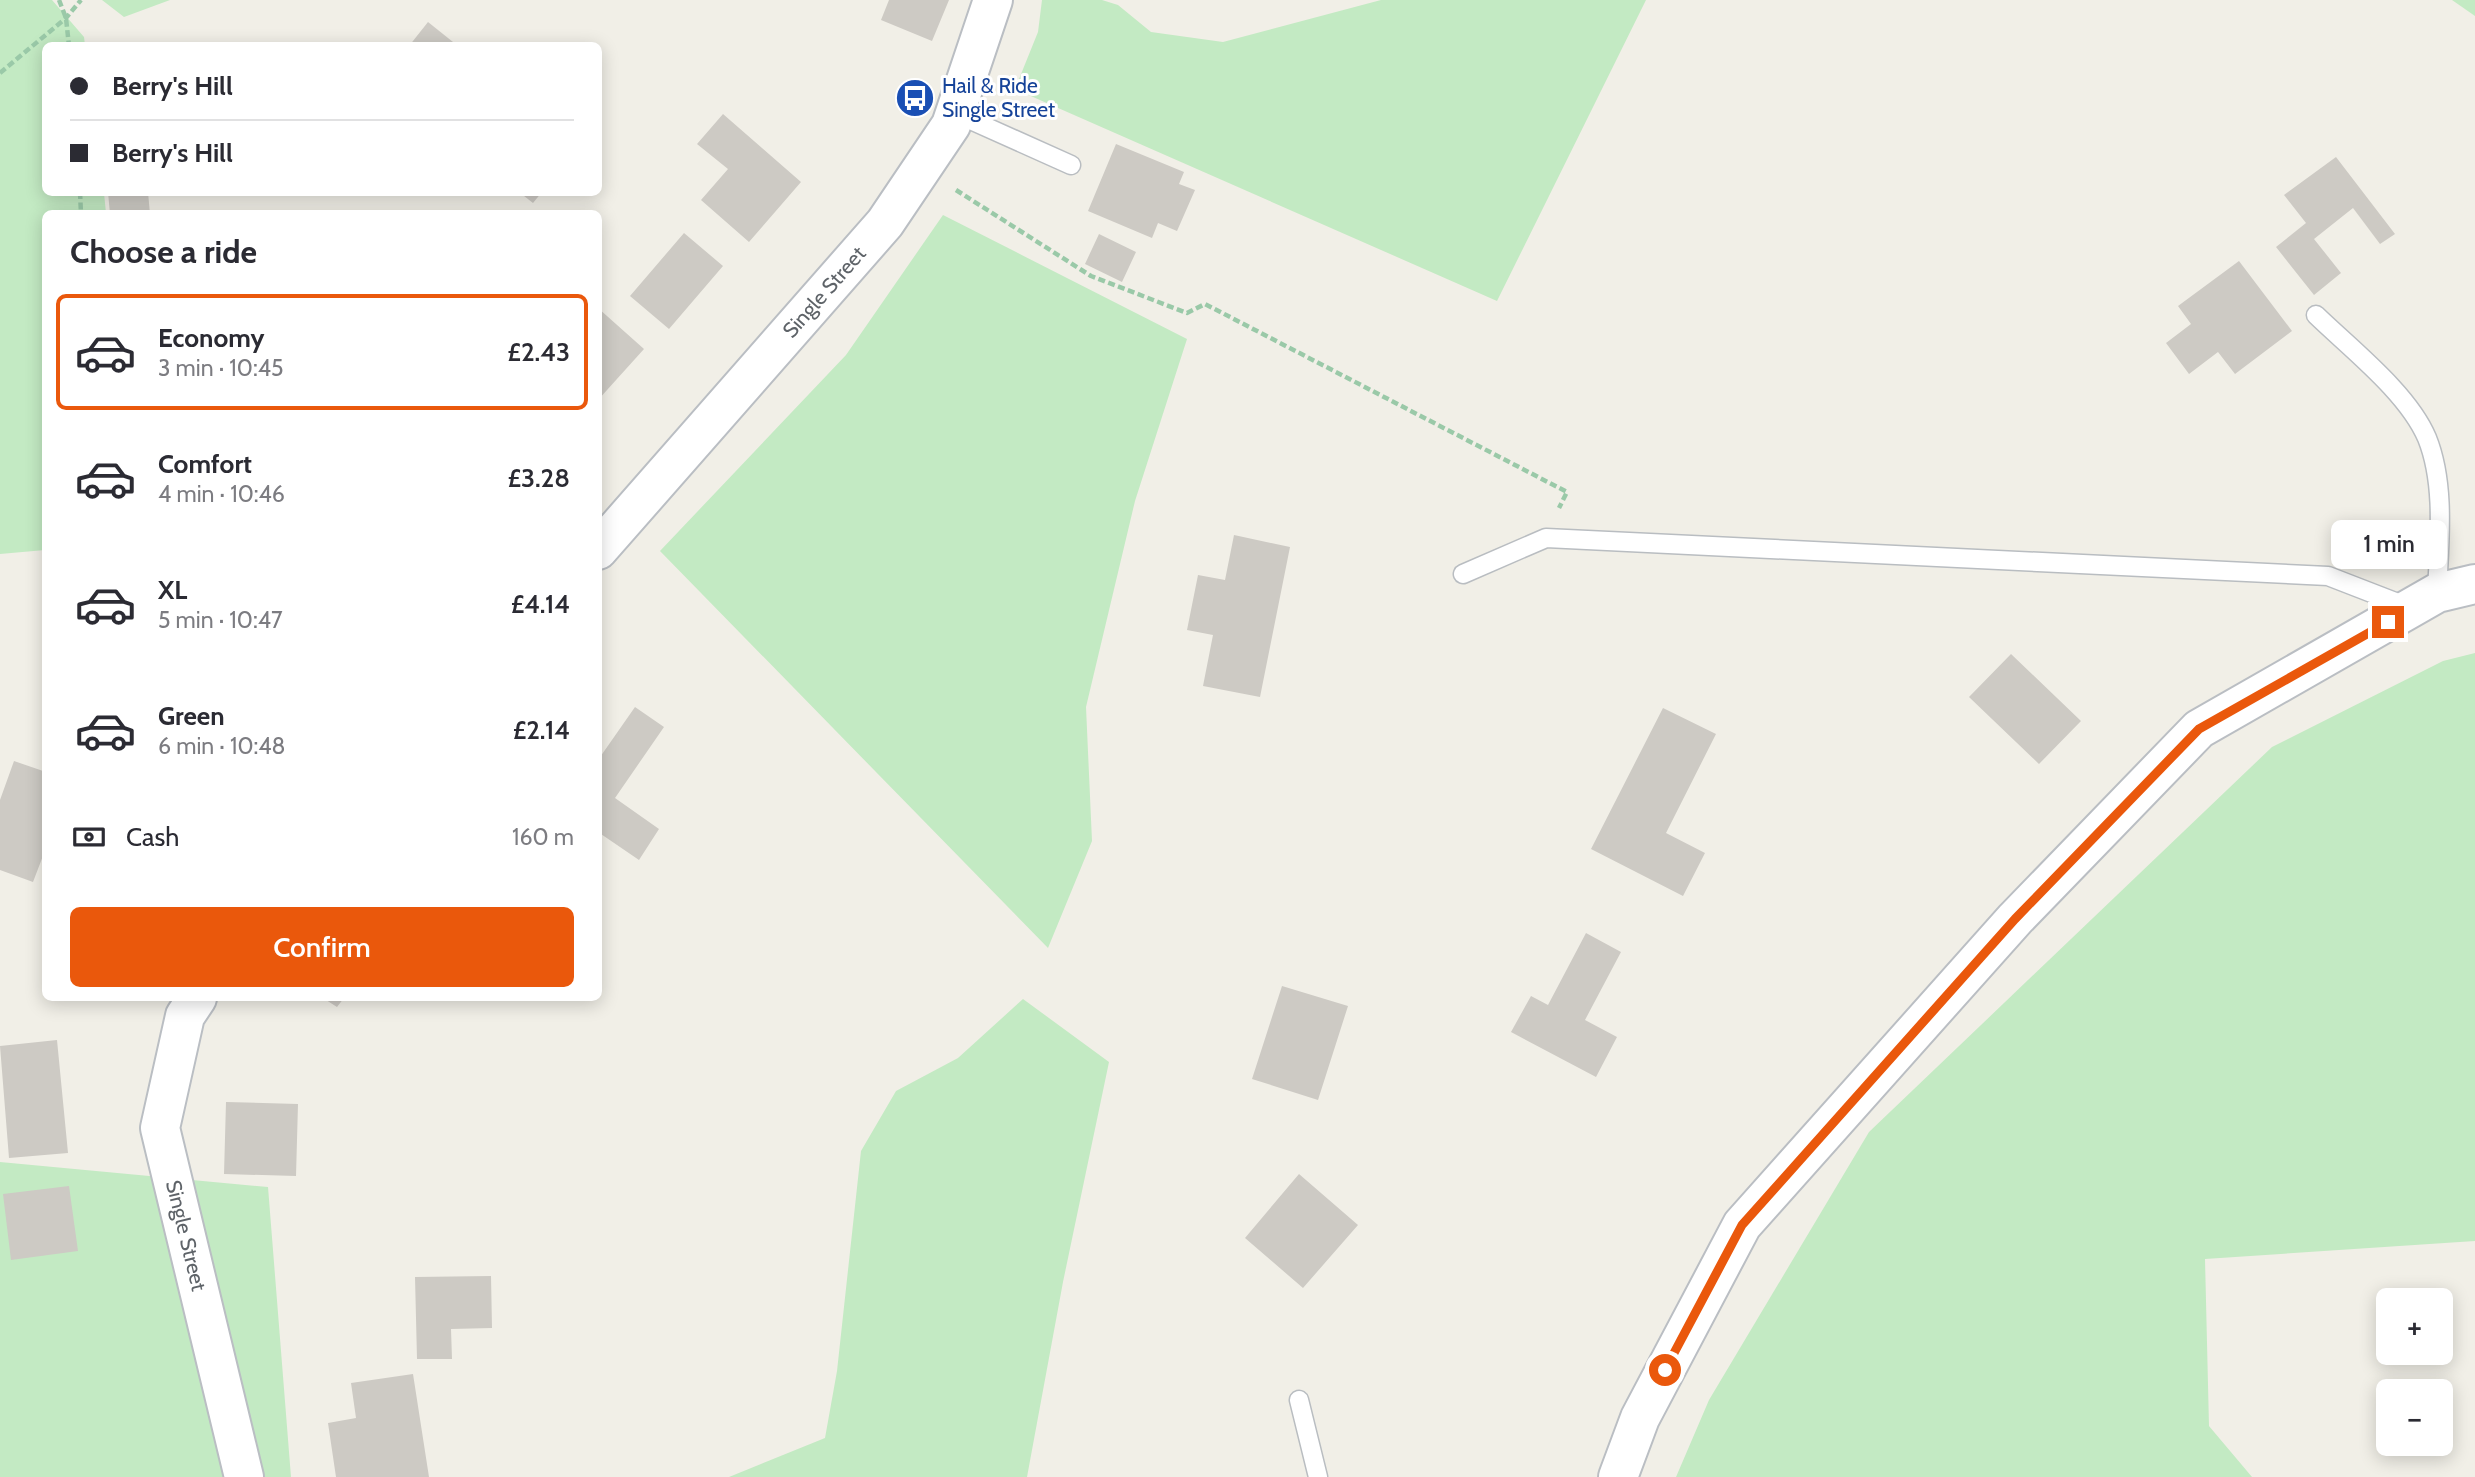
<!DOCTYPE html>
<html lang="en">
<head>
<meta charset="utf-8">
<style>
	body { margin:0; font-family:Cabin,sans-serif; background:#f7f7f7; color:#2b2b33; height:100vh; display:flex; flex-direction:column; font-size:26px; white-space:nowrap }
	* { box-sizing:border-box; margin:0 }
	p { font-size:23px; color:#7c7c81 }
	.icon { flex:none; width:38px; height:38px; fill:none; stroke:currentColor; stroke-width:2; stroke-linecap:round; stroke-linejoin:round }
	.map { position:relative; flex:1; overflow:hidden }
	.panel { position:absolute; left:42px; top:210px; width:560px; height:791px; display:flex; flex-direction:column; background:#fff; border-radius:10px; box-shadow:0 4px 18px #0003 }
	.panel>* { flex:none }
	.banner { position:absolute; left:42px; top:42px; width:560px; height:154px; border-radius:10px; box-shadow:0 4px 18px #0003; display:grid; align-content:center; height:154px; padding:0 28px; background:#fff }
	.controls { position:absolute; left:2376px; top:1288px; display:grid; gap:14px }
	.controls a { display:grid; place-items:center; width:77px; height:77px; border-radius:10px; background:#fff; box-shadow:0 4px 18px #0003; font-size:35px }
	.end { position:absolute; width:32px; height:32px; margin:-16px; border:9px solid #ea580c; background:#fff; box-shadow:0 0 0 4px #fff }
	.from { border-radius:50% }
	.bubble { position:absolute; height:49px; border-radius:10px; background:#fff; box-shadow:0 4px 18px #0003; font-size:23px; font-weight:600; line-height:49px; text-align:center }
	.banner b { display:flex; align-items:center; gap:24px; height:66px; font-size:26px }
	.banner b+b { border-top:2px solid #e1e1e2 }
	.banner i { width:18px; height:18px; background:#2b2b33 }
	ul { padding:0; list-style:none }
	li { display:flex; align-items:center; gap:21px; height:116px; margin:0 14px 10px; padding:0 14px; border:4px solid transparent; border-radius:10px }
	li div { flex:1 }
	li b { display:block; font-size:26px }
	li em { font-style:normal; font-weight:600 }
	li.active { border-color:#ea580c }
	li>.icon { width:63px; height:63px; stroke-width:1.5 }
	h2 { padding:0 28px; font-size:32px; line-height:84px }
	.pay { display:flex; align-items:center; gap:18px; height:77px; padding:0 28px; font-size:26px }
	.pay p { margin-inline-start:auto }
	.button { display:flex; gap:14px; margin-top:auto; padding:14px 28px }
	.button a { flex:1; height:80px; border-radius:10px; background:#ea580c; color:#fff; font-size:28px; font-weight:600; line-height:80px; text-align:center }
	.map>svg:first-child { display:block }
</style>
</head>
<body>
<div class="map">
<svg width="2475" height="1477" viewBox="0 0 2475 1477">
	<rect width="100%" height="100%" fill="#f1efe7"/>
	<path fill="#c3eac3" d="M0 0H52L84 37 85 45 46 46V192L104 193 106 213 46 214 45 550 0 554Z
		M102 0H170L124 17Z
		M1042 0H1102L1118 5 1151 32 1223 42 1381 0H1646L1497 301 1015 89 1038 32Z
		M2452 0H2475V16Z
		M943 215 1187 339 1135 501 1086 707 1092 841 1048 948 660 551 846 355Z
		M2475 653V1241L2205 1259 2209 1426 2252 1477H1676L1709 1400 1869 1132 2272 747 2443 661Z
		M1023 999 1109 1062 1063 1282 1027 1477H729L825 1438 837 1371 861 1151 896 1091 958 1058Z
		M0 1162 268 1187 291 1477H0Z"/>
	<path fill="#cdcac4" d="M889 0H949L932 41 881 20Z
		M428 22 458 46H409Z
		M723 114 801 182 749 242 701 200 728 169 697 144Z
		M1116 144 1184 172 1179 184 1195 190 1177 231 1158 223 1152 238 1088 211Z
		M2336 157 2395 234 2380 244 2353 208 2314 239 2341 273 2314 295 2276 247 2306 223 2284 195Z
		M108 192H148L150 214H110Z
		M519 192H542L533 203Z
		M684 233 723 266 669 329 630 296Z
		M1099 234 1136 252 1122 282 1085 264Z
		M2239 261 2292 331 2235 374 2218 352 2189 374 2166 343 2191 324 2178 306Z
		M598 308 644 349 598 400Z
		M1234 535 1290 547 1260 697 1203 686 1213 635 1187 630 1198 575 1225 580Z
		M2011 654 2081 721 2039 764 1969 697Z
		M635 707 664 727 615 798 659 829 639 860 598 832V760Z
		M1663 708 1716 734 1666 833 1705 853 1683 896 1591 849Z
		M14 761 46 772V848L33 882 0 870V800Z
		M1586 933 1621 952 1585 1020 1617 1037 1596 1077 1511 1032 1531 996 1548 1005Z
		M1282 986 1348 1006 1318 1100 1252 1079Z
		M323 998H344L337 1007Z
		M57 1040 68 1153 9 1158 0 1046Z
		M226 1102 298 1104 296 1176 224 1174Z
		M1299 1174 1358 1225 1303 1288 1245 1238Z
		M69 1186 78 1251 11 1260 3 1194Z
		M491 1276 492 1328 451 1329 452 1359H417L415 1277Z
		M413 1374 429 1477H336L328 1423 356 1418 351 1383Z"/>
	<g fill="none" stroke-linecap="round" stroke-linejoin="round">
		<g stroke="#b9bdc1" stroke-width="21">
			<path id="lane" d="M955 113 1071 165
				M2316 315C2351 349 2408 393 2427 438 2446 485 2439 544 2437 593
				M1463 574 1546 538 2328 576 2408 607
				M1299 1400 1318 1477"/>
		</g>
		<g stroke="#babec3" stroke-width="42">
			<g id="secondary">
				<path id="s1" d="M598 550 885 223 951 125 993 0"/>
				<path id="s2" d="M197 998 185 1016 160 1128 244 1477"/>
				<path d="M1618 1477 1640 1418 1742 1225 2015 919 2199 729 2437 593 2475 584"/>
			</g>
		</g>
		<path stroke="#9ac9a8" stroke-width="4.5" stroke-dasharray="7 3.5" stroke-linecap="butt" d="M59 0 66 18 69 46
			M0 73 66 18 81 0
			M956 190 1091 276 1187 313 1205 304 1567 492 1559 508
			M80 192 81 214"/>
		<use href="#lane" stroke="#fff" stroke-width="18"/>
		<use href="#secondary" stroke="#fff" stroke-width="38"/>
	</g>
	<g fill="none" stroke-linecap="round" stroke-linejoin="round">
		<path stroke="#ea580c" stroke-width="9" d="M1665 1370 1742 1225 2015 919 2199 729 2388 622"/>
	</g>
	<defs>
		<g id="bus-disc" transform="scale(2.0125)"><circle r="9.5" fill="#1a4fb4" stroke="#fff"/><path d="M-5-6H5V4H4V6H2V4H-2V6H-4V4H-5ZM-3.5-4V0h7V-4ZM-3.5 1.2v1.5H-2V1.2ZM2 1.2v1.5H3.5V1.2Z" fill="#fff"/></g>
	</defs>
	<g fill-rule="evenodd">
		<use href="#bus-disc" x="915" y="98"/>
	</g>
	<g text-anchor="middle" stroke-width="6" stroke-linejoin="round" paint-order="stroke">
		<g font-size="21" fill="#164399" stroke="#fff" text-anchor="start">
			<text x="942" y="93">Hail &amp; Ride<tspan x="942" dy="24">Single Street</tspan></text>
		</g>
		<g font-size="21" fill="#5e6368" stroke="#fff">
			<text dy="7" stroke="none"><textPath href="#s1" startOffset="343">Single Street</textPath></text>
			<text dy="7" stroke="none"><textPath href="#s2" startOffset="247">Single Street</textPath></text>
		</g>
	</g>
</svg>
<div class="controls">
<a>+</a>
<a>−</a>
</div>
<i class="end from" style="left:1665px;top:1370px"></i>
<i class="end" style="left:2388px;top:622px"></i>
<div class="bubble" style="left:2331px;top:520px;width:116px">1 min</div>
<div class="banner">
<b><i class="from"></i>Berry's Hill</b>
<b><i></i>Berry's Hill</b>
</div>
<section class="panel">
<h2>Choose a ride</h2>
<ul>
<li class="active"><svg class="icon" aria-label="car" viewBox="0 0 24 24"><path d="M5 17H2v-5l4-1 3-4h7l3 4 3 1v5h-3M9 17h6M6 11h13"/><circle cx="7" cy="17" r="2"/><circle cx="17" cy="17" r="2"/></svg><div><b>Economy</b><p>3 min · 10:45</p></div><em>£2.43</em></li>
<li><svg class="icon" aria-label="car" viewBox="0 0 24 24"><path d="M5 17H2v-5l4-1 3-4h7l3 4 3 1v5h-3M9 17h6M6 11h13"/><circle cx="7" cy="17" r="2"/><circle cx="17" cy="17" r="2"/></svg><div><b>Comfort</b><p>4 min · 10:46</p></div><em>£3.28</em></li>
<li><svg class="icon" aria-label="car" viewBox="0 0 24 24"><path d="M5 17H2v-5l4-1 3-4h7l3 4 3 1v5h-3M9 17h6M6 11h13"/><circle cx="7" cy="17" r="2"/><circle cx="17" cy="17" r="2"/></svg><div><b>XL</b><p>5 min · 10:47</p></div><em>£4.14</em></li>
<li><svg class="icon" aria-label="car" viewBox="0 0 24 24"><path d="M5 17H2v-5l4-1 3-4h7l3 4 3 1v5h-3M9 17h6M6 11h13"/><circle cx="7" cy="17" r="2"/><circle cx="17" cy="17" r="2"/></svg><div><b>Green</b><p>6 min · 10:48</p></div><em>£2.14</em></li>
</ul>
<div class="pay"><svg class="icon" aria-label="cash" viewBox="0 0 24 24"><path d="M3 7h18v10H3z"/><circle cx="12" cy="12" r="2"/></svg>Cash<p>160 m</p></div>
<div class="button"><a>Confirm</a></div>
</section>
</div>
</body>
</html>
